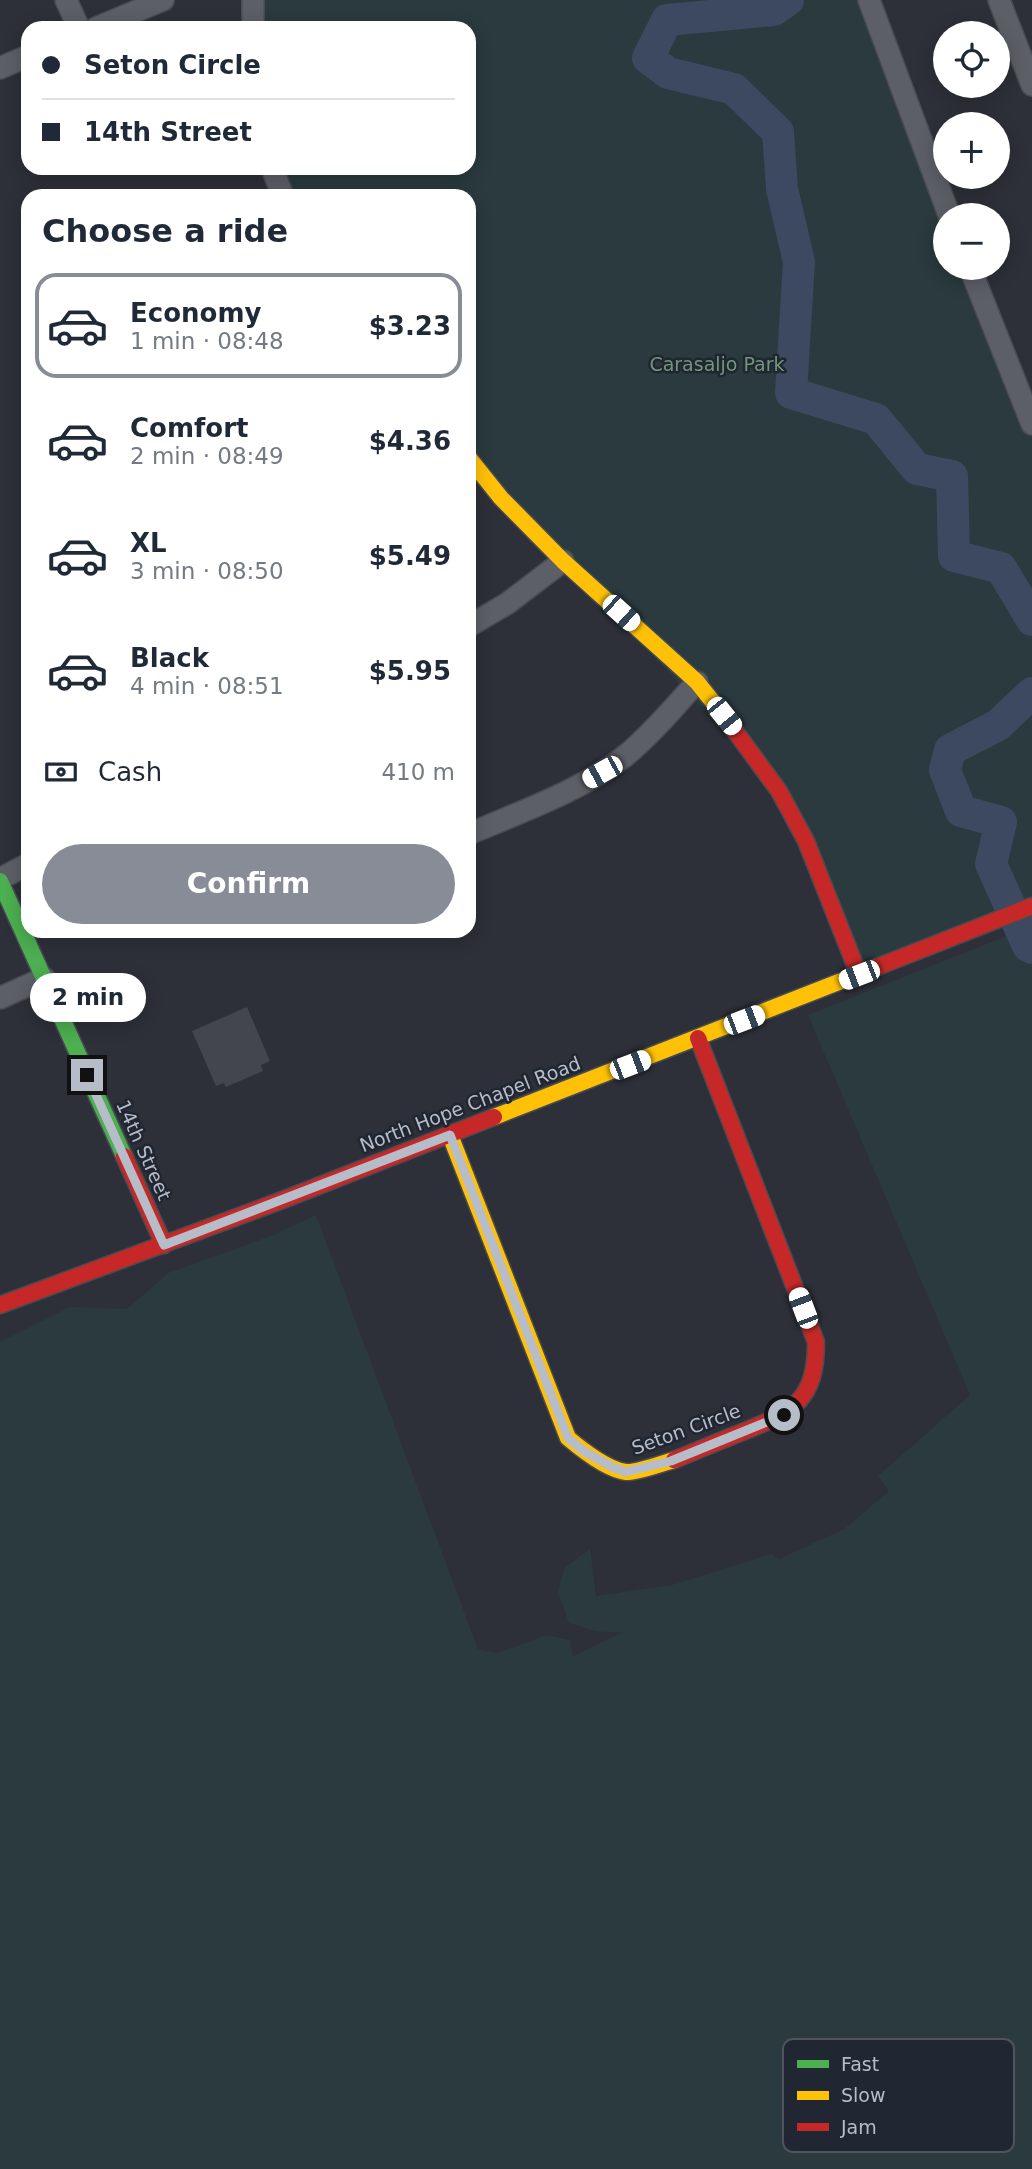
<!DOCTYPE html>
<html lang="en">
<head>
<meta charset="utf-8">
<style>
	body { margin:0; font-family:"DejaVu Sans",sans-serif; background:#f6f6f7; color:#1f2937; height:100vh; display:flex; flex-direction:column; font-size:26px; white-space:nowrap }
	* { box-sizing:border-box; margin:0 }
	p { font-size:23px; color:#747a83 }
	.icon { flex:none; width:38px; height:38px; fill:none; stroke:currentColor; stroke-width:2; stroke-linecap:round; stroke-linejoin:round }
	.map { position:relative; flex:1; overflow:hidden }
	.sheet { position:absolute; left:21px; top:189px; width:455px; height:749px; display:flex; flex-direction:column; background:#fff; border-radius:21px; box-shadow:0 4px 18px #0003 }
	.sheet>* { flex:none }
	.hud { position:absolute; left:21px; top:21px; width:455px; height:154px; border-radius:21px; box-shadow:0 4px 18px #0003; display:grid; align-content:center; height:154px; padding:0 21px; background:#fff }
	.controls { position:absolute; left:933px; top:21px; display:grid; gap:14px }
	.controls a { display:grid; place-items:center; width:77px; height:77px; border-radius:50%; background:#fff; box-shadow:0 4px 18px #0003; font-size:35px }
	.end { position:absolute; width:32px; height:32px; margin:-16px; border:9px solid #b7bdc8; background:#111; box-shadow:0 0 0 4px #111 }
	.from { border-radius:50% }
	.bubble { position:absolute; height:49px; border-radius:24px; background:#fff; box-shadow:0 4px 18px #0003; font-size:23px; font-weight:600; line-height:49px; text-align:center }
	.car { position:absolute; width:21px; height:42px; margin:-21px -10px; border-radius:9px; box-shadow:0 0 5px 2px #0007; background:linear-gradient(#fff 24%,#345 0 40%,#fff 0 76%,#345 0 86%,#fff 0) }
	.hud b { display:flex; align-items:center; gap:24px; height:66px; font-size:26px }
	.hud b+b { border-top:2px solid #e0e1e3 }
	.hud i { width:18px; height:18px; background:#1f2937 }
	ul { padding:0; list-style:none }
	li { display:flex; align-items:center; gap:21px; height:105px; margin:0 14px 10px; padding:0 7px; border:4px solid transparent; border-radius:21px }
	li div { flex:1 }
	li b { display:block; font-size:26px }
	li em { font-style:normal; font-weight:600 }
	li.current { border-color:#878c96 }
	li>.icon { width:63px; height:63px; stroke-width:1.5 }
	h2 { padding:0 21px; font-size:32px; line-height:84px }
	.pay { display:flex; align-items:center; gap:18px; height:77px; padding:0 21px; font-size:26px }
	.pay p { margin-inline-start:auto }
	.cta { display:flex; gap:14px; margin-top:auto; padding:14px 21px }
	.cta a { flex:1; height:80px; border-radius:42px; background:#878c96; color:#fff; font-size:28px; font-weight:600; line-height:80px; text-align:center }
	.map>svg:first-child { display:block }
</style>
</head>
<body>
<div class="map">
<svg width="1032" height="2169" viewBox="0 0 1032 2169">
	<rect width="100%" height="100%" fill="#2d3038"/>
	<path fill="#2a3a3e" d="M253 0H869L945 215V268H970L1032 424V906L859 975 779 791 469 458V196H283L272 168H469V28H253Z
		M1032 926V2169H0V1342L70 1307 127 1309 168 1273 271 1236 316 1215 478 1649 498 1653 547 1635 570 1640 573 1656 621 1633 595 1631 569 1623 558 1592 564 1568 590 1549 596 1596 672 1585 771 1554 779 1559 844 1529 889 1491 878 1476 970 1395 808 1015Z"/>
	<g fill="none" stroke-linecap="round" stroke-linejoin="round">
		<path stroke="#3d4960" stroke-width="32" d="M788 0 774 10 667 20 648 58 668 73 734 89 778 132 782 189 799 262 791 393 876 419 917 469 952 476 954 556 1001 568 1032 620
			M1032 693 998 725 950 750 945 770 961 811 1001 822 991 864 1028 946 1032 948"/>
	</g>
	<path fill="#43464d" d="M247 1007 270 1061 261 1065 263 1071 226 1087 224 1083 216 1086 192 1031Z"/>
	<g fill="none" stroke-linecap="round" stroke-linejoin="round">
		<g stroke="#484b51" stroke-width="24">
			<path id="street" d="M66 0 79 28
				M253 0V28
				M869 0 949 215
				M999 0 1032 85
				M96 28 163 0
				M0 68 28 56
				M272 168 283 196
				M970 268 1032 424
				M469 626 508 603 563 561
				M469 834C522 811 579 792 625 756 651 735 674 707 697 682
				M0 879 28 864
				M0 998 44 978"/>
		</g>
		<g stroke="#484b51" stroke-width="19">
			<path id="fast" d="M0 881 124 1156"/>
		</g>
		<g stroke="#484b51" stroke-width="19">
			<path id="slow" d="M469 458 501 498 563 561 697 682 724 716
				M494 1117 877 967
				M450 1135 568 1438C581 1449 608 1470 626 1472 636 1473 663 1463 674 1460"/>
		</g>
		<g stroke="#484b51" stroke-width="19">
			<path id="jam" d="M724 716 779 791 806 841 859 975
				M877 967 1032 906
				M124 1156 164 1245
				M0 1305 285 1199 494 1117
				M674 1460C698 1450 722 1440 745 1431 794 1411 816 1400 816 1342L698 1038"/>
		</g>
		<use href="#street" stroke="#5c5f66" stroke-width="21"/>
		<use href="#fast" stroke="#4caf50" stroke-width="16"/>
		<use href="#slow" stroke="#ffc107" stroke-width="16"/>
		<use href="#jam" stroke="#c62828" stroke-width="16"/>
	</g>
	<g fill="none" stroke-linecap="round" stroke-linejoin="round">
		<path stroke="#b7bdc8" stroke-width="9" d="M87 1075 164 1245 450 1135 568 1438 582 1450 612 1467 626 1472 671 1461 784 1415"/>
	</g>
	<g text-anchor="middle" stroke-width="5" stroke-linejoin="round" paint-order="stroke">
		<g font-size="19" fill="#71967c" stroke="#202632">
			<text x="717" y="371">Carasaljo Park</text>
		</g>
		<g font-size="19" fill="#b7bdc8" stroke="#202632">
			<text transform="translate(470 1104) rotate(-21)" y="7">North Hope Chapel Road</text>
			<text transform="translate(144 1150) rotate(66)" y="7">14th Street</text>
			<text transform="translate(686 1429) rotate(-20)" y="7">Seton Circle</text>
		</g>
	</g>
	<rect x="783" y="2039" width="231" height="113" rx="10" fill="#202632" stroke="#4d535f" stroke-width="2"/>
	<rect x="797" y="2060" width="32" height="8" fill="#4caf50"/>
	<rect x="797" y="2091" width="32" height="9" fill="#ffc107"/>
	<rect x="797" y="2123" width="32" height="8" fill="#c62828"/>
	<g font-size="19" fill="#b7bdc8">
		<text x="841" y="2071">Fast</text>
		<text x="841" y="2102">Slow</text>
		<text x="841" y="2134">Jam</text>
	</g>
</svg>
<div class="controls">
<a><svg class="icon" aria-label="locate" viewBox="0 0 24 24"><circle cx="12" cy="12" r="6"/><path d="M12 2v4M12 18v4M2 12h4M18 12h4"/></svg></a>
<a>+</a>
<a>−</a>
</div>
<i class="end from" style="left:784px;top:1415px"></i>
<i class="end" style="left:87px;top:1075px"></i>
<div class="bubble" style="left:30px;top:973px;width:116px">2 min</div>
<i class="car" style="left:621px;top:613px;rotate:132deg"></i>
<i class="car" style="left:724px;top:716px;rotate:141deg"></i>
<i class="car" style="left:602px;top:772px;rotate:241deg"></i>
<i class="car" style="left:859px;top:975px;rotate:249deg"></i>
<i class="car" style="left:744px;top:1020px;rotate:69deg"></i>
<i class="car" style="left:630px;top:1065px;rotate:69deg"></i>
<i class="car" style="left:803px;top:1308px;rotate:339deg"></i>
<div class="hud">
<b><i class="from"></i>Seton Circle</b>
<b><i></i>14th Street</b>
</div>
<section class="sheet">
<h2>Choose a ride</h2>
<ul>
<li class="current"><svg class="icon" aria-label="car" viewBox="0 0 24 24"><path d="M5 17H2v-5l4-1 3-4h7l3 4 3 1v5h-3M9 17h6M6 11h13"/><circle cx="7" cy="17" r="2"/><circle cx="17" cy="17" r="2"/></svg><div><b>Economy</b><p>1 min · 08:48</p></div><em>$3.23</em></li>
<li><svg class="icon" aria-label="car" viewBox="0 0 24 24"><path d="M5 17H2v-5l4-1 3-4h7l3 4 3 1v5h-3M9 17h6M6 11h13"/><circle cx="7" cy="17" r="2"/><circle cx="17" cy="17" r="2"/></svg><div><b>Comfort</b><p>2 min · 08:49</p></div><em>$4.36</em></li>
<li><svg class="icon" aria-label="car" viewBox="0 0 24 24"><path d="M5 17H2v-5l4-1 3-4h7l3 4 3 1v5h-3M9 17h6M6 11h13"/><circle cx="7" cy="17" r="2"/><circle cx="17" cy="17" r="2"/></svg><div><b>XL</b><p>3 min · 08:50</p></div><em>$5.49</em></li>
<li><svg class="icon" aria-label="car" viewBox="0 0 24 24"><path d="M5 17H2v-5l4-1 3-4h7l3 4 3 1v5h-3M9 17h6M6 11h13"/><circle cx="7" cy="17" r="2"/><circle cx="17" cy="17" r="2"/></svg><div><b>Black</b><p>4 min · 08:51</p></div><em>$5.95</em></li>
</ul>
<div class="pay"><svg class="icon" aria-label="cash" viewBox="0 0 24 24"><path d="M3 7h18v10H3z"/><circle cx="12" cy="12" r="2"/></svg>Cash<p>410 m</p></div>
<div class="cta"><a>Confirm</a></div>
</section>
</div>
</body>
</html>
